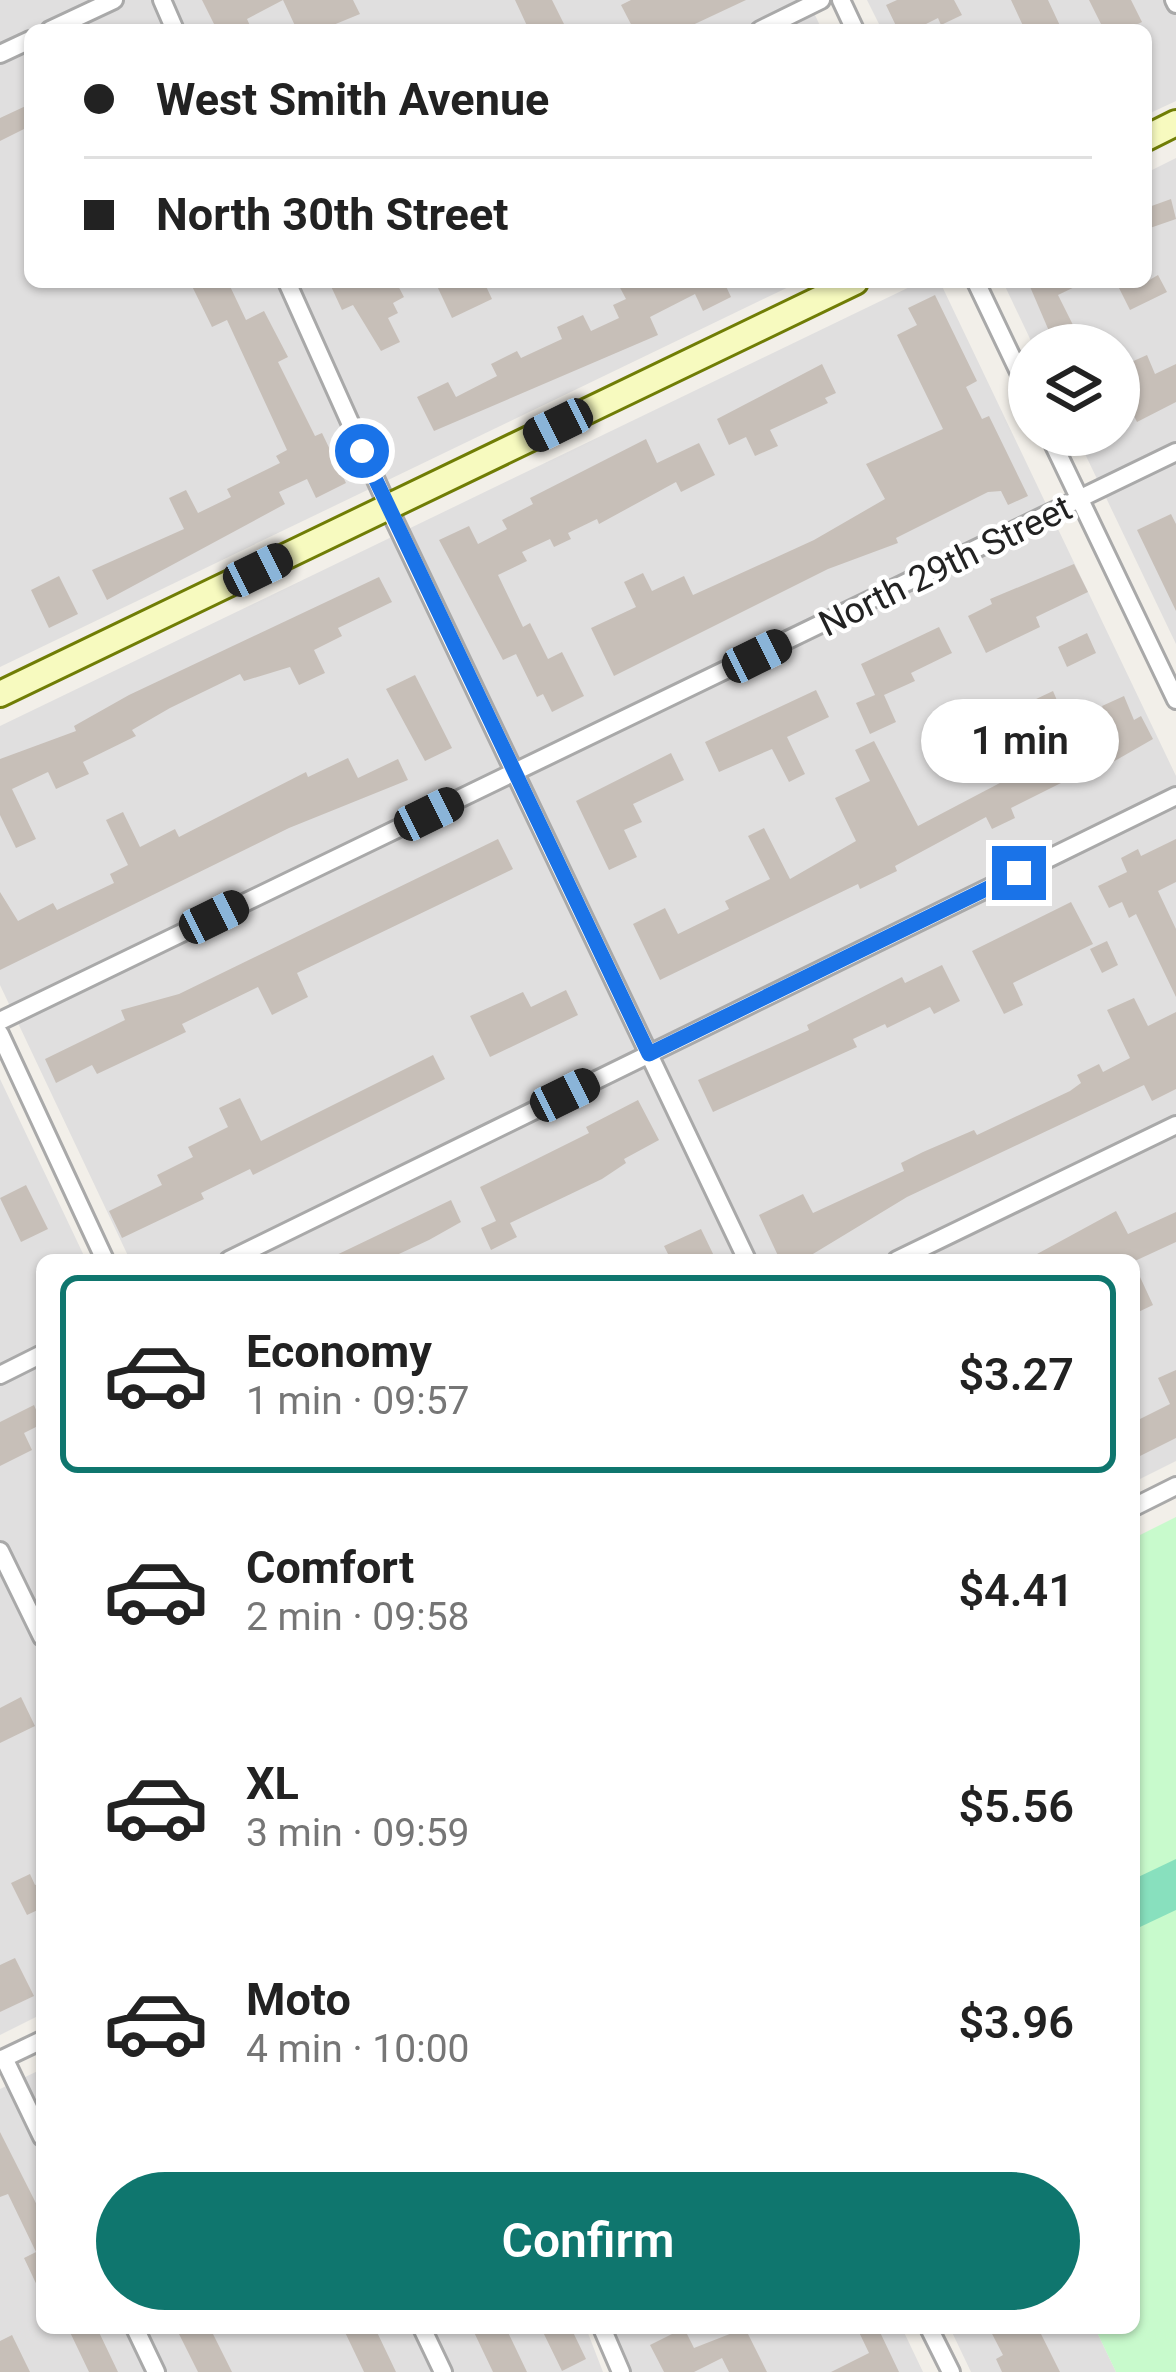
<!DOCTYPE html>
<html lang="en">
<head>
<meta charset="utf-8">
<style>
	body { margin:0; font-family:Roboto,sans-serif; background:#f6f6f6; color:#222; height:100vh; display:flex; flex-direction:column; font-size:45px; white-space:nowrap }
	* { box-sizing:border-box; margin:0 }
	p { font-size:39px; color:#767676 }
	.icon { flex:none; width:66px; height:66px; fill:none; stroke:currentColor; stroke-width:2; stroke-linecap:round; stroke-linejoin:round }
	.map { position:relative; flex:1; overflow:hidden }
	.panel { position:absolute; left:36px; top:1254px; width:1104px; height:1080px; display:flex; flex-direction:column; background:#fff; border-radius:18px; box-shadow:0 3px 9px #0004 }
	.panel>* { flex:none }
	.guide { position:absolute; left:24px; top:24px; width:1128px; height:264px; border-radius:18px; box-shadow:0 3px 9px #0004; display:grid; align-content:center; height:264px; padding:0 60px; background:#fff }
	.controls { position:absolute; left:1008px; top:324px; display:grid; gap:24px }
	.controls a { display:grid; place-items:center; width:132px; height:132px; border-radius:50%; background:#fff; box-shadow:0 3px 9px #0004; font-size:60px }
	.end { position:absolute; width:54px; height:54px; margin:-27px; border:15px solid #1a73e8; background:#fff; box-shadow:0 0 0 6px #fff }
	.from { border-radius:50% }
	.bubble { position:absolute; height:84px; border-radius:42px; background:#fff; box-shadow:0 3px 9px #0004; font-size:39px; font-weight:600; line-height:84px; text-align:center }
	.car { position:absolute; width:36px; height:72px; margin:-36px -18px; border-radius:15px; box-shadow:0 0 9px 3px #0007; background:linear-gradient(#222 24%,#8ab4d8 0 40%,#222 0 76%,#8ab4d8 0 86%,#222 0) }
	.guide b { display:flex; align-items:center; gap:42px; height:114px; font-size:45px }
	.guide b+b { border-top:3px solid #e0e0e0 }
	.guide i { width:30px; height:30px; background:#222 }
	ul { padding:21px 0 0; list-style:none }
	li { display:flex; align-items:center; gap:36px; height:198px; margin:0 24px 18px; padding:0 36px; border:6px solid transparent; border-radius:18px }
	li div { flex:1 }
	li b { display:block; font-size:45px }
	li em { font-style:normal; font-weight:600 }
	li.current { border-color:#0f766e }
	li>.icon { width:108px; height:108px; stroke-width:1.5 }
	.cta { display:flex; gap:24px; margin-top:auto; padding:24px 60px }
	.cta a { flex:1; height:138px; border-radius:72px; background:#0f766e; color:#fff; font-size:48px; font-weight:600; line-height:138px; text-align:center }
	.map>svg:first-child { display:block }
</style>
</head>
<body>
<div class="map">
<svg width="1176" height="2372" viewBox="0 0 1176 2372">
	<rect width="100%" height="100%" fill="#f2efe9"/>
	<path fill="#e0dfdf" d="M0 0H808L822 30H30V282H799L0 667Z
		M867 0H1176V101L1146 115V30H882Z
		M1176 158V644L1076 435H1119V345H1033L1003 282H1146V173Z
		M920 282H940L1176 776V1461L1134 1482V1260H130L0 985V726Z
		M0 1079 86 1260H42V2014L0 2035Z
		M42 2069V2328H586L603 2372H0V2089Z
		M608 2328H902L923 2372H629Z
		M950 2328H1095L1116 2372H971Z"/>
	<path fill="#c8facc" d="M1176 1517V2372H1116L1095 2328H1134V1538Z"/>
	<path fill="#88e0be" d="M1176 1859V1910L1140 1927 1134 1914V1879Z"/>
	<path fill="#c7bfb8" d="M202 0H353L360 14 321 30H297L283 0 247 19 252 30H217Z
		M515 0H552L567 30H529Z
		M631 0H746L682 30H634L621 5Z
		M897 0H954L962 15 941 25 938 18 914 30H898L886 5Z
		M1011 0H1048L1062 30H1025Z
		M1089 0H1131L1142 22 1126 30H1104Z
		M30 104V126L0 141V118Z
		M1171 199 1176 219 1150 228 1146 208Z
		M1158 275 1167 292 1130 310 1116 282H1146Z
		M190 282H228L246 320 264 311 288 357 278 362 315 436 322 433 346 483 316 498 307 479 279 492 285 504 107 600 92 570 184 529 169 498 186 490 198 513 231 497 227 489 280 463 276 456 287 450 227 320 212 327Z
		M329 282H396L404 297 393 303 398 313 388 318 400 342 381 351 353 305 342 310Z
		M445 282H484L492 299 452 318 437 286Z
		M617 282H724L731 297 703 311 695 294 650 317 658 335 434 431 417 397 448 382 456 397 497 376 491 364 517 351 521 358 562 339 557 327 583 315 591 331 619 318 613 305 626 299Z
		M1028 282H1085L1058 295 1079 337 1055 345Z
		M935 295 977 381 966 387 982 419 989 416 1028 496 1008 505 1001 491 988 492 896 538 898 543 828 569 614 676 591 628 636 607 624 582 643 573 652 591 684 576 693 595 814 540 885 499 866 464 943 429 897 335 917 325 908 308Z
		M1147 355 1155 374 1176 364V402L1137 422 1120 388 1135 379 1129 363Z
		M822 364 836 393 825 398 828 403 770 430 778 446 755 456 746 437 729 445 717 419Z
		M646 439 657 463 699 443 715 475 681 492 676 482 599 524 597 519 568 533 571 539 554 547 550 539 522 552 527 561 498 575 523 627 530 623 548 659 562 652 584 696 552 712 543 694 537 697 516 654 503 660 439 540 469 526 478 544 507 529 502 520 533 504 530 498Z
		M1171 514 1176 524V611L1137 530Z
		M1074 564 1088 592 1036 617 1040 627 986 653 968 616 992 604 990 599Z
		M59 576 78 614 49 628 31 590Z
		M379 577 392 602 338 628 342 636 314 650 325 673 299 685 290 667 244 681 240 674 170 708 132 730 136 736 83 762 89 774 56 789 48 772 12 789 36 839 16 848 0 815V759L76 731 74 726 129 695Z
		M939 627 952 653 911 673 915 681 884 695 896 722 870 734 856 703 875 695 861 664Z
		M1087 633 1096 653 1067 667 1058 647Z
		M415 675 452 748 425 761 386 689Z
		M816 690 829 717 787 737 805 774 789 782 772 749 719 772 705 742Z
		M1053 691 1062 712 1036 724 1052 754 1111 725 1102 706 1124 696 1134 720 1141 716 1153 739 1078 782 1075 776 1011 808 1015 818 992 829 986 817 895 866 897 871 860 889 858 884 660 980 633 924 665 908 678 934 729 909 725 901 770 879 748 836 764 828 790 879 856 841 835 798 870 781 855 750 874 741 918 826 1017 774 994 727 1016 716 1013 710Z
		M671 753 684 780 633 804 642 822 624 830 637 857 609 870 576 801Z
		M348 758 358 778 398 759 408 780 289 828 0 970V892L18 921 53 903 57 910 114 883 110 874 128 865 106 820 123 812 140 847 175 829 179 837 306 772 308 777Z
		M498 839 513 869 297 973 308 997 272 1015 258 987 182 1024 186 1032 163 1043 97 1074 92 1065 56 1083 45 1059 125 1020 121 1010 179 994Z
		M1176 839V882L1158 891 1176 929V997L1136 914 1129 918 1122 902 1109 908 1098 886 1127 872 1121 858 1138 849 1141 856Z
		M1071 902 1093 944 1013 983 1023 1005 1004 1014 972 951Z
		M1107 941 1118 965 1102 973 1090 949Z
		M942 965 960 1001 934 1014 930 1007 887 1028 885 1024 853 1039 857 1047 713 1112 698 1080 809 1030 807 1025 902 977 905 983Z
		M566 990 578 1015 490 1057 470 1016 523 992 531 1007Z
		M1134 998 1148 1026 1176 1012V1089L1152 1101 1144 1085 907 1197 803 1260H780L759 1215 803 1194 813 1213 904 1171 901 1163 923 1152 974 1130 977 1135 1070 1091 1081 1083 1077 1075 1099 1064 1103 1072 1130 1058 1107 1010Z
		M433 1055 445 1079 253 1175 250 1169 201 1193 204 1199 122 1238 109 1211 162 1185 157 1175 193 1157 188 1147 228 1127 219 1108 240 1098 261 1141Z
		M638 1100 659 1140 624 1159 626 1163 602 1179 510 1223 517 1237 491 1250 481 1228 496 1221 480 1187 589 1133 586 1127Z
		M26 1185 48 1229 21 1242 0 1198Z
		M451 1200 461 1222 429 1240 386 1260H326Z
		M1116 1211 1128 1234 1176 1212V1242L1137 1260H1026Z
		M701 1229 716 1260H671L664 1246Z
		M1134 1264 1153 1305 1134 1314Z
		M1176 1370V1438L1140 1456 1134 1422 1170 1404 1158 1378Z
		M34 1405 42 1424 24 1433 32 1450 0 1466V1422Z
		M21 1697 35 1726 0 1743V1708Z
		M30 1874 35 1885 42 1882V1908L27 1915 11 1883Z
		M15 1958 34 1996 0 2012V1965Z
		M0 2132 42 2215V2296L24 2258 36 2252 8 2194 0 2197Z
		M68 2328H97L118 2372H89Z
		M176 2328H210L232 2372H198Z
		M343 2328H375L396 2372H364Z
		M472 2328H506L527 2372H493Z
		M541 2328H571L586 2359 562 2371Z
		M684 2328 694 2348 745 2328 767 2372H729L722 2358 694 2372H664L650 2345Z
		M857 2328H878L899 2372H831L869 2353Z
		M989 2328H1038L1060 2372H1002L996 2359 1003 2355Z
		M12 2335 30 2372H0V2341Z"/>
	<g fill="none" stroke-linecap="round" stroke-linejoin="round">
		<g stroke="#a9a9a9" stroke-width="22">
			<path id="street" d="M162 0 175 30
				M841 0 855 30
				M1174 0 1176 4
				M50 30 114 0
				M760 30 821 0
				M0 54 30 40
				M287 282 388 507 747 1260
				M976 282 1029 393
				M1049 435 1176 700
				M0 1021 1176 452
				M0 1034 105 1260
				M229 1260 1176 796
				M897 1260 1176 1125
				M0 1375 42 1354
				M1134 1507 1176 1486
				M0 1551 42 1637
				M4 2058 42 2137
				M0 2060 42 2040
				M135 2328 156 2372
				M422 2328 443 2372
				M602 2328 621 2372
				M929 2328 951 2372"/>
		</g>
		<g stroke="#707d05" stroke-width="30">
			<path id="secondary" d="M1146 138 1176 123
				M0 694 855 282"/>
		</g>
		<use href="#street" stroke="#fff" stroke-width="16"/>
		<use href="#secondary" stroke="#f7fabf" stroke-width="24"/>
	</g>
	<g fill="none" stroke-linecap="round" stroke-linejoin="round">
		<path stroke="#1a73e8" stroke-width="15" d="M362 451 649 1054 1019 873"/>
	</g>
	<g text-anchor="middle" stroke-width="9" stroke-linejoin="round" paint-order="stroke">
		<g font-size="36" fill="#222" stroke="#fff">
			<text transform="translate(945 565) rotate(-26)" y="13">North 29th Street</text>
		</g>
	</g>
</svg>
<div class="controls">
<a><svg class="icon" aria-label="layers" viewBox="0 0 24 24"><path d="M12 4l9 5-9 5-9-5zM3 14l9 5 9-5"/></svg></a>
</div>
<i class="end from" style="left:362px;top:451px"></i>
<i class="end" style="left:1019px;top:873px"></i>
<div class="bubble" style="left:921px;top:699px;width:198px">1 min</div>
<i class="car" style="left:558px;top:425px;rotate:244deg"></i>
<i class="car" style="left:258px;top:570px;rotate:64deg"></i>
<i class="car" style="left:757px;top:656px;rotate:64deg"></i>
<i class="car" style="left:429px;top:814px;rotate:64deg"></i>
<i class="car" style="left:214px;top:917px;rotate:64deg"></i>
<i class="car" style="left:565px;top:1095px;rotate:64deg"></i>
<div class="guide">
<b><i class="from"></i>West Smith Avenue</b>
<b><i></i>North 30th Street</b>
</div>
<section class="panel">
<ul>
<li class="current"><svg class="icon" aria-label="car" viewBox="0 0 24 24"><path d="M5 17H2v-5l4-1 3-4h7l3 4 3 1v5h-3M9 17h6M6 11h13"/><circle cx="7" cy="17" r="2"/><circle cx="17" cy="17" r="2"/></svg><div><b>Economy</b><p>1 min · 09:57</p></div><em>$3.27</em></li>
<li><svg class="icon" aria-label="car" viewBox="0 0 24 24"><path d="M5 17H2v-5l4-1 3-4h7l3 4 3 1v5h-3M9 17h6M6 11h13"/><circle cx="7" cy="17" r="2"/><circle cx="17" cy="17" r="2"/></svg><div><b>Comfort</b><p>2 min · 09:58</p></div><em>$4.41</em></li>
<li><svg class="icon" aria-label="car" viewBox="0 0 24 24"><path d="M5 17H2v-5l4-1 3-4h7l3 4 3 1v5h-3M9 17h6M6 11h13"/><circle cx="7" cy="17" r="2"/><circle cx="17" cy="17" r="2"/></svg><div><b>XL</b><p>3 min · 09:59</p></div><em>$5.56</em></li>
<li><svg class="icon" aria-label="car" viewBox="0 0 24 24"><path d="M5 17H2v-5l4-1 3-4h7l3 4 3 1v5h-3M9 17h6M6 11h13"/><circle cx="7" cy="17" r="2"/><circle cx="17" cy="17" r="2"/></svg><div><b>Moto</b><p>4 min · 10:00</p></div><em>$3.96</em></li>
</ul>
<div class="cta"><a>Confirm</a></div>
</section>
</div>
</body>
</html>
